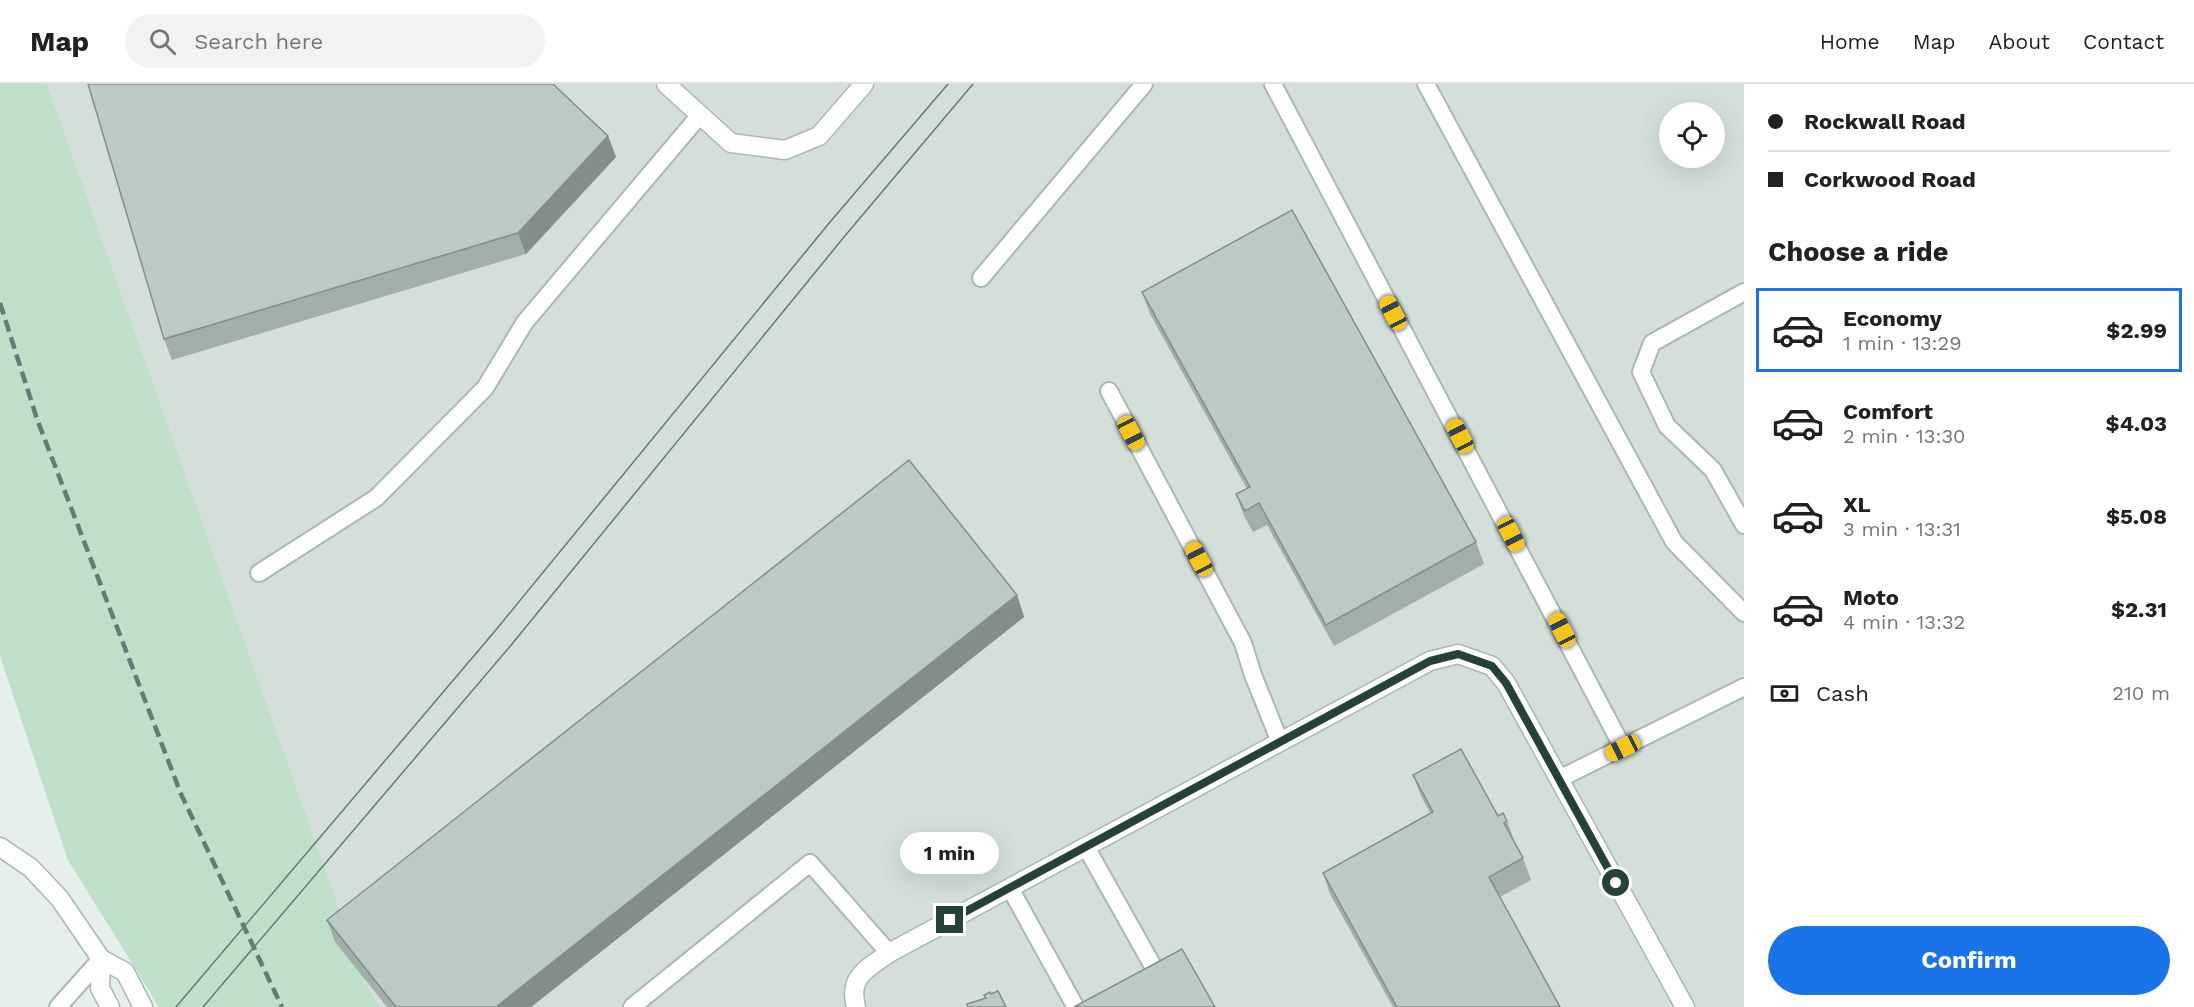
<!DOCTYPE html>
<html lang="en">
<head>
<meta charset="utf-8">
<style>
	body { margin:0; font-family:"Work Sans",sans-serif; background:#f2f2f2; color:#202124; height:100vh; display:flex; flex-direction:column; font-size:22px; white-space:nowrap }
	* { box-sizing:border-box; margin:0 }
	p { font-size:20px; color:#757577 }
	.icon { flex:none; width:33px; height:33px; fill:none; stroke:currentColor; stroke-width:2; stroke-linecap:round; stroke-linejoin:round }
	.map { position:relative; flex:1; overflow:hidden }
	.panel { display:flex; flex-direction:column; background:#fff; width:450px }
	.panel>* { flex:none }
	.guide { display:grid; align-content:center; height:132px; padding:0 24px; background:#fff }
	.tools { position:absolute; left:1659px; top:18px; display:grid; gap:12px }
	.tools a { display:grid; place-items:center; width:66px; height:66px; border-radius:50%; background:#fff; box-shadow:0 6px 24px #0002; font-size:30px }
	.end { position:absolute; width:27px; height:27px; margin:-14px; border:8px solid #24423a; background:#fff; box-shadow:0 0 0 3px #fff }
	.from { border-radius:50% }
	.bubble { position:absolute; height:42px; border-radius:21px; background:#fff; box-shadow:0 6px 24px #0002; font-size:20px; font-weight:700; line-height:42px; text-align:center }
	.car { position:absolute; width:18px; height:36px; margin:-18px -9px; border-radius:8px; box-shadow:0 0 4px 2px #0007; background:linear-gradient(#f5c518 24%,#345 0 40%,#f5c518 0 76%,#345 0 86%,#f5c518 0) }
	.guide b { display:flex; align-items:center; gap:21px; height:57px; font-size:22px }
	.guide b+b { border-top:2px solid #e0e0e0 }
	.guide i { width:15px; height:15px; background:#202124 }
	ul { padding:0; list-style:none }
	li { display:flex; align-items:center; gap:18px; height:84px; margin:0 12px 9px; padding:0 12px; border:3px solid transparent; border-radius:0px }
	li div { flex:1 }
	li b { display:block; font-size:22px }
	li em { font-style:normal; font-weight:700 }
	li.selected { border-color:#1a73e8 }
	li>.icon { width:54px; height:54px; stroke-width:1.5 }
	h2 { padding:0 24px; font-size:27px; line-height:72px }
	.pay { display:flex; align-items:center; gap:15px; height:66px; padding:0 24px; font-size:22px }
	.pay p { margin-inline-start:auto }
	.button { display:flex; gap:12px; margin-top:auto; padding:12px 24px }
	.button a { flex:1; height:69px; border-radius:36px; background:#1a73e8; color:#fff; font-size:24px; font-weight:700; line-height:69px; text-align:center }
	header { display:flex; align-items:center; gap:36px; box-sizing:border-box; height:84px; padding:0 30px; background:#fff; border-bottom:2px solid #e0e0e0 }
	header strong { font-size:28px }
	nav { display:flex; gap:33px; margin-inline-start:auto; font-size:21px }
	.search { width:420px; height:54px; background:#f2f2f2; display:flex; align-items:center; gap:15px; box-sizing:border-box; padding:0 21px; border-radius:33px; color:#757577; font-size:22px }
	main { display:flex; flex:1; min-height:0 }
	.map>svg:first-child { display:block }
</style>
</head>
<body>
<header>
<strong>Map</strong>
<div class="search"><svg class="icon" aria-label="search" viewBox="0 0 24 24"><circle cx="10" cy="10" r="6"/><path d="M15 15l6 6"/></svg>Search here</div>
<nav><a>Home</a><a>Map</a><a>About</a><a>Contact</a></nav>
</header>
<main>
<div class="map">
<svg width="1744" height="923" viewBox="0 0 1744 923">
	<rect width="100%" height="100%" fill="#e6efeb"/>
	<path fill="#d4dfda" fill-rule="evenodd" d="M47 0H1744V923H380L366 900ZM1670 28H1714V74H1670Z"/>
	<path fill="#bfe0c8" d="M0 0H47L366 900 380 923H159L68 776 0 572Z"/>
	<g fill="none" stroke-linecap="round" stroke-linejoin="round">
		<g stroke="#a8b8b2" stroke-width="20">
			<path id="service" d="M1273 0 1623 664
				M1426 0 1674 458 1744 529
				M981 194 1144 0
				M1744 208 1652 259 1641 288 1667 342 1713 386 1744 441
				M1109 307 1243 559 1253 591 1280 658
				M259 489 376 414 485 304 525 238 700 31
				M1559 695 1744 603
				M1086 763 1154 884
				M1010 804 1074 920
				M58 923 101 875
				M632 923 810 779 889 869"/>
		</g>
		<g stroke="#a8b8b2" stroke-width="21">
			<path id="minor" d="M666 0 731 59 785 66 819 52 864 0
				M0 763 31 784 60 815 101 875 125 888 143 923
				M101 875 100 904 110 923
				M856 923C848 892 867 885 889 869L1430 577 1458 570 1492 582 1506 599 1685 923"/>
		</g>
		<use href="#service" stroke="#fff" stroke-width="16"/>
		<use href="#minor" stroke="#fff" stroke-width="18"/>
		<path stroke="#5f7d75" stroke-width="1.5" d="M176 923 495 547 830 138 948 0
			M203 923 512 560 844 153 973 0"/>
		<path stroke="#5f7d75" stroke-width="4.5" stroke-dasharray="12 6" stroke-linecap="butt" d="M0 219 37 335 181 710 282 923"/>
	</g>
	<path fill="#a1aea9" d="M608 52 616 73 526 170 172 276 164 255Z
		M1142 208 1476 458 1484 480 1334 562 1267 441 1253 448 1244 432 1236 410 1247 405 1150 230Z
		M1017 511 1024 533 531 923H387L335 858 327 836Z
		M1413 691 1507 737 1515 759 1523 774 1531 796 1500 813 1560 923H1393L1330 810 1323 789 1430 729 1421 712Z"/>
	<path fill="#838d89" d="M608 52 616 73 526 170 518 149Z
		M1017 511 1024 533 531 923H496Z"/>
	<path fill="#bbcac4" stroke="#838d89" stroke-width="1.5" d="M88 0H553L608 52 518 149 164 255Z
		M1292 126 1476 458 1326 541 1259 419 1245 427 1236 410 1250 403 1142 208Z
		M909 376 1017 511 496 923H396L327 836Z
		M1461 665 1498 732 1503 729 1507 737 1504 739 1523 774 1489 793 1560 923H1397L1323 789 1433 728 1413 691Z
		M1182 865 1215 923H1074Z
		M998 907 1006 923H968L967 920 986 914 984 911 990 908 991 910Z"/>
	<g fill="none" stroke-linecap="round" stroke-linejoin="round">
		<path stroke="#24423a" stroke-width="8" d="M950 836 1430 577 1458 570 1492 582 1506 599 1616 799"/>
	</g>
</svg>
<div class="tools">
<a><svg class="icon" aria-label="locate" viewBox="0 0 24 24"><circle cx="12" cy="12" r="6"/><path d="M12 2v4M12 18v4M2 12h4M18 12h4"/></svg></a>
</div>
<i class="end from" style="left:1616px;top:799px"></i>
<i class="end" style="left:950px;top:836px"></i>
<div class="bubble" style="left:900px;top:748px;width:99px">1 min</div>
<i class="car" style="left:1393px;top:229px;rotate:332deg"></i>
<i class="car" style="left:1131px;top:349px;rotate:152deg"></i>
<i class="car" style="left:1460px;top:352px;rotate:332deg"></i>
<i class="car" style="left:1511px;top:450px;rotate:153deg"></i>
<i class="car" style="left:1199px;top:475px;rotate:332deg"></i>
<i class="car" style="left:1562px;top:546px;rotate:333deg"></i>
<i class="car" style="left:1623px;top:664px;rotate:244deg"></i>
</div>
<section class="panel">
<div class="guide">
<b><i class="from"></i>Rockwall Road</b>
<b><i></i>Corkwood Road</b>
</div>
<h2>Choose a ride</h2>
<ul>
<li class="selected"><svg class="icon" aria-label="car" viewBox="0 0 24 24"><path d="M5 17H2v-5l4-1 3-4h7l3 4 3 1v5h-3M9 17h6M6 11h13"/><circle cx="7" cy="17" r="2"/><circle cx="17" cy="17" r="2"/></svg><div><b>Economy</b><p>1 min · 13:29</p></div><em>$2.99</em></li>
<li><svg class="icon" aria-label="car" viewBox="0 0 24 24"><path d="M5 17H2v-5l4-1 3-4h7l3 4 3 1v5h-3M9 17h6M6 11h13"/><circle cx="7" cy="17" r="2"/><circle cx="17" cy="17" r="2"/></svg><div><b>Comfort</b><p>2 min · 13:30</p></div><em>$4.03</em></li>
<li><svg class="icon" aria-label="car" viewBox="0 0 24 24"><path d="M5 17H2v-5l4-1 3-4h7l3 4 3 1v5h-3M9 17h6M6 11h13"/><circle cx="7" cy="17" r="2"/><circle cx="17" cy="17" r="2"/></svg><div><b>XL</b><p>3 min · 13:31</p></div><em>$5.08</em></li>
<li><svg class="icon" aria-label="car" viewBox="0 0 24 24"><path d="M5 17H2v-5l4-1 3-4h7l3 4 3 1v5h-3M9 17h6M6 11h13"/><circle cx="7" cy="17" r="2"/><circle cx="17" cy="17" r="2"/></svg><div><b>Moto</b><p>4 min · 13:32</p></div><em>$2.31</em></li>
</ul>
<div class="pay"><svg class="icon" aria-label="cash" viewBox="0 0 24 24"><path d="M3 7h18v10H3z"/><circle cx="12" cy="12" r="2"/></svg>Cash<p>210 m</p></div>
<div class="button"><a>Confirm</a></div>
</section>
</main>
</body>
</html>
